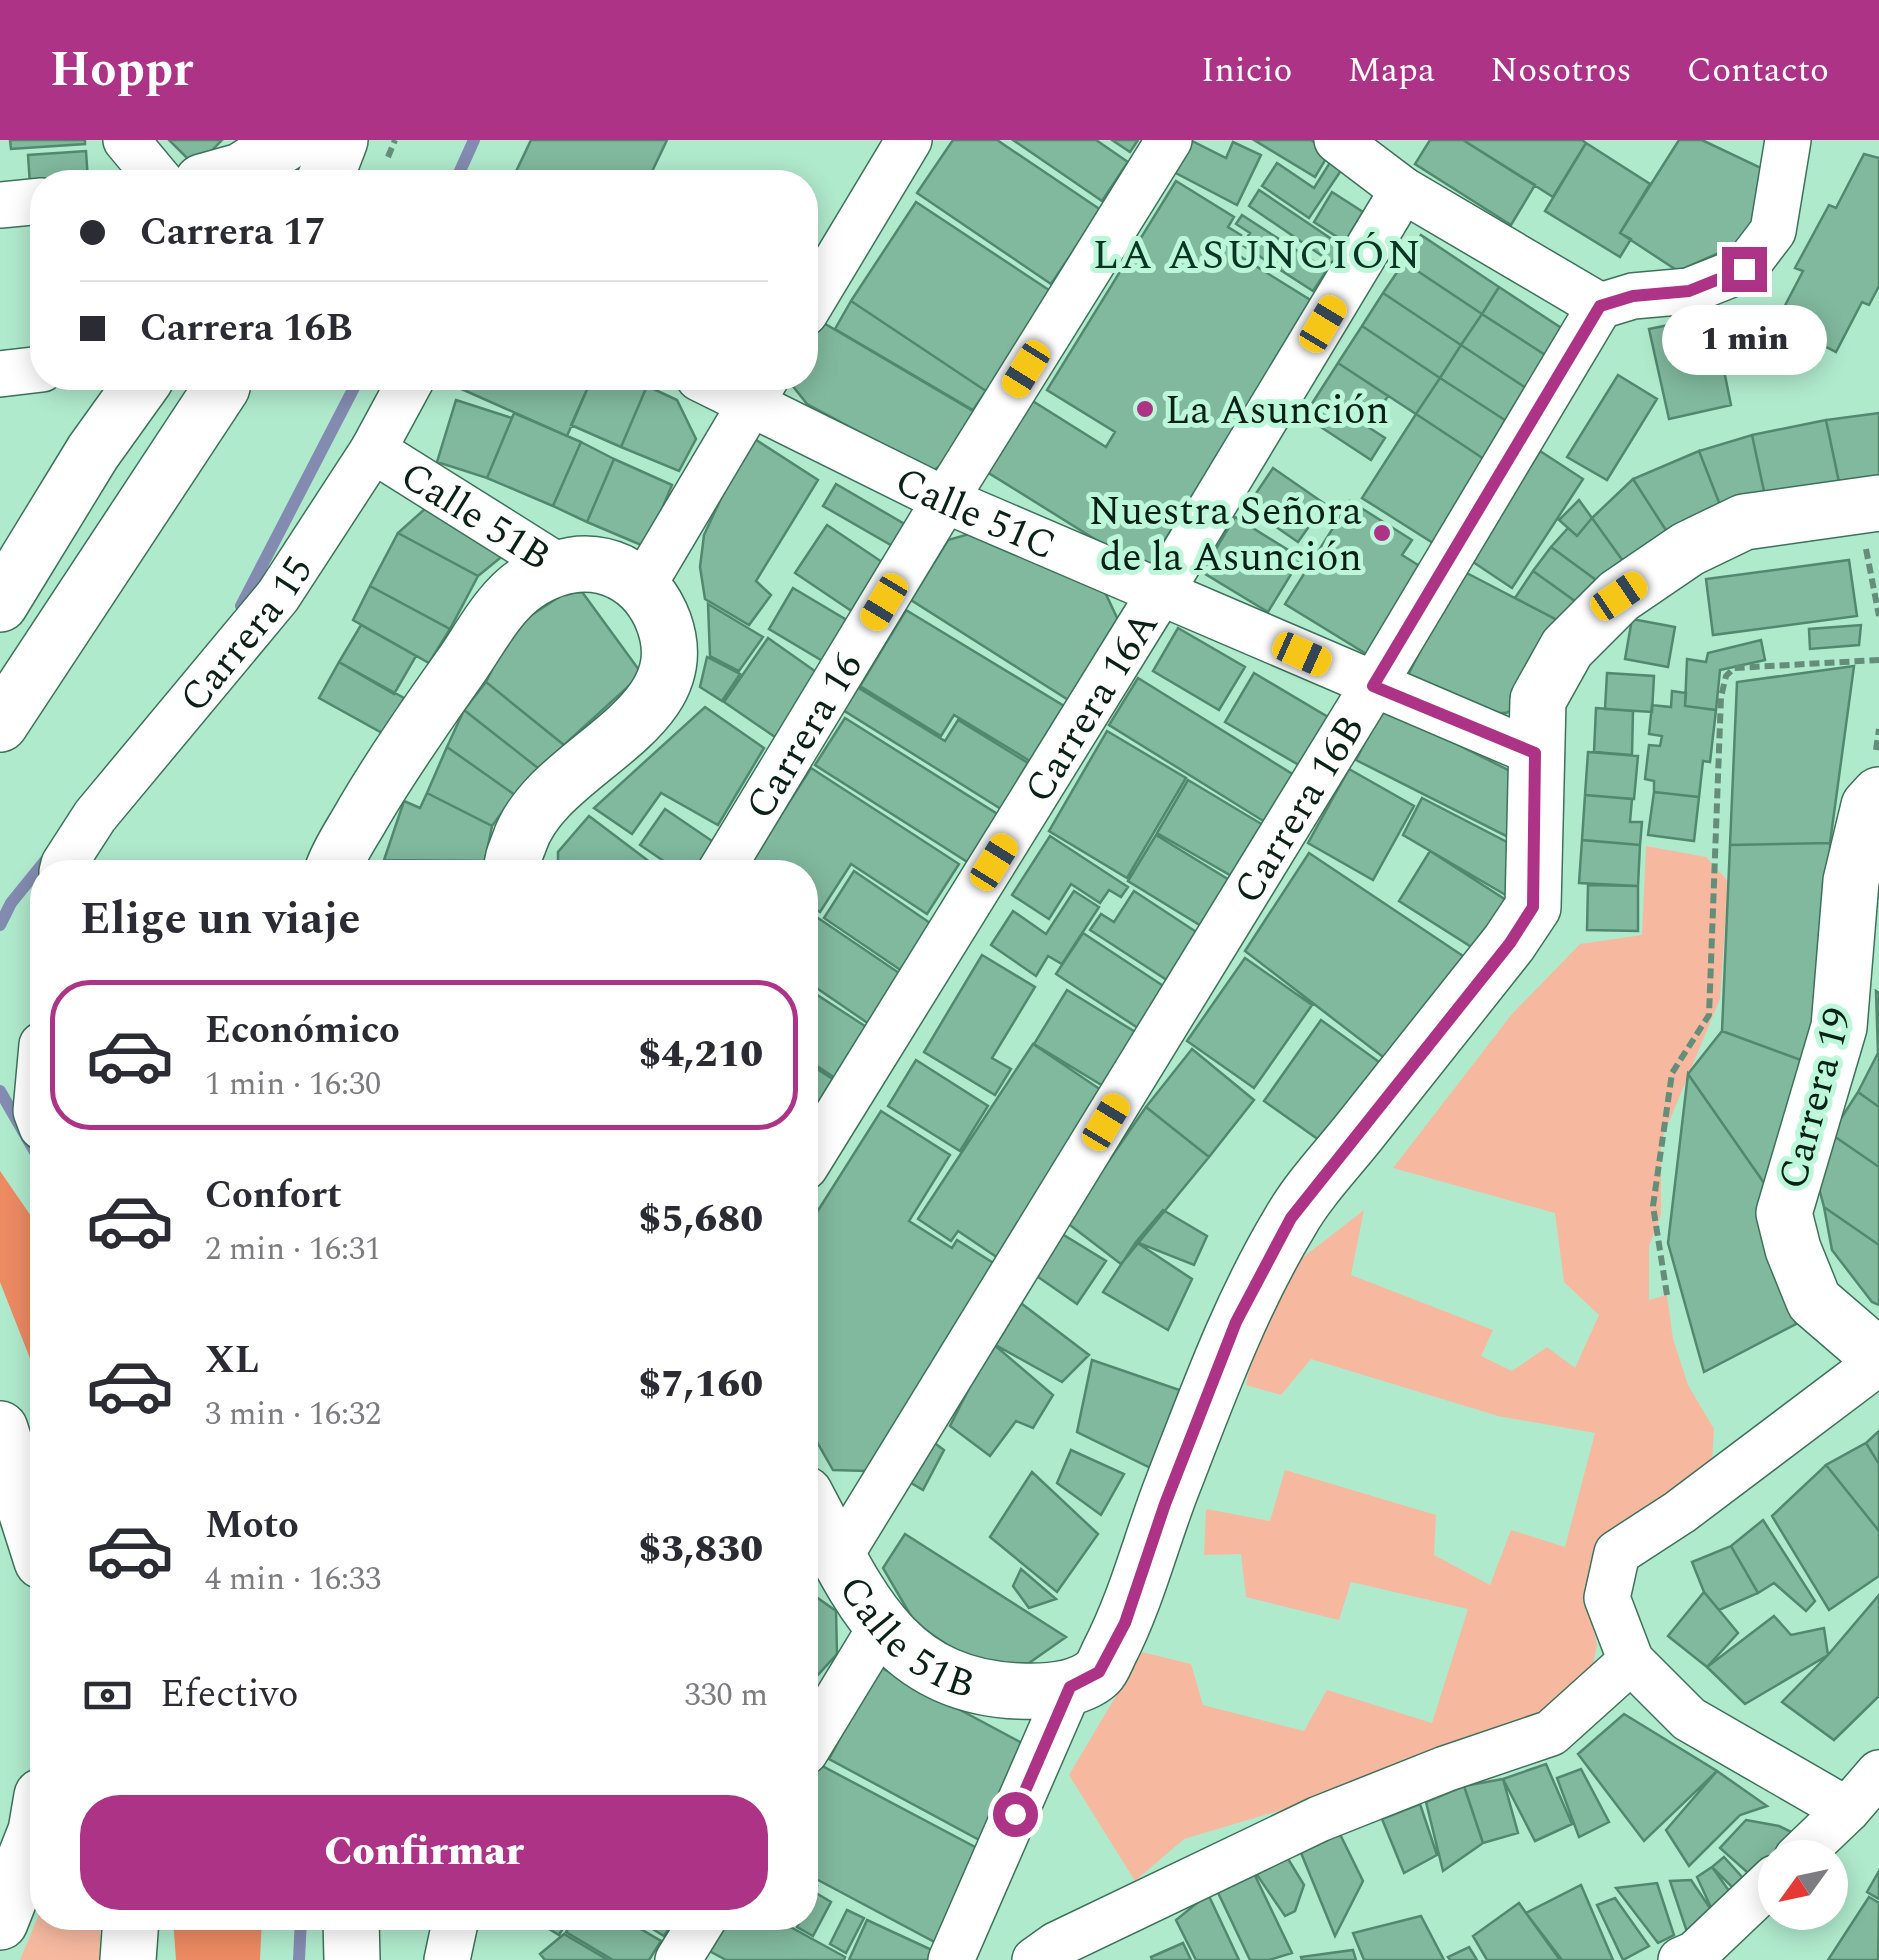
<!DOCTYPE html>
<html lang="es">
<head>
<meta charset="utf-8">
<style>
	body { margin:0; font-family:Spectral,serif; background:#f7f7f7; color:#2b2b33; height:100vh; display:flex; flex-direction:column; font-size:38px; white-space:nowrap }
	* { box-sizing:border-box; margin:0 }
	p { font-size:32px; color:#7c7c81 }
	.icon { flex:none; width:55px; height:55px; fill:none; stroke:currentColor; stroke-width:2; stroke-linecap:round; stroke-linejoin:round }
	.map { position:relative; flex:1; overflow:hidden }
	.details { position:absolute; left:30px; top:720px; width:788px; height:1070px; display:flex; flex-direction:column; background:#fff; border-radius:40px; box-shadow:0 5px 25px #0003 }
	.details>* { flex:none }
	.top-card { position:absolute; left:30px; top:30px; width:788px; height:220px; border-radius:40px; box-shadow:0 5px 25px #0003; display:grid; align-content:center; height:220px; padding:0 50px; background:#fff }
	.needle { width:65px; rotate:237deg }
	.buttons { position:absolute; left:1758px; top:1700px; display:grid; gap:20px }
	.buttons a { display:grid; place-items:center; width:90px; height:90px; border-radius:50%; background:#fff; box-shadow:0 5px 25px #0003; font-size:50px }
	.end { position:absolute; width:45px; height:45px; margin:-22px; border:12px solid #ad3387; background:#fff; box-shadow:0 0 0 5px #fff }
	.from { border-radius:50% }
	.bubble { position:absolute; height:70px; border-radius:35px; background:#fff; box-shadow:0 5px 25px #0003; font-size:32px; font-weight:800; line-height:70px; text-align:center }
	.car { position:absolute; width:30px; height:60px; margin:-30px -15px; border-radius:12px; box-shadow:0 0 8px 2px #0007; background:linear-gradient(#f5c518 24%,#345 0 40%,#f5c518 0 76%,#345 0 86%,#f5c518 0) }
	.top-card b { display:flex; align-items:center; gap:35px; height:95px; font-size:38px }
	.top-card b+b { border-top:2px solid #e1e1e2 }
	.top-card i { width:25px; height:25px; background:#2b2b33 }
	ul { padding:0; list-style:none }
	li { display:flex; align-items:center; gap:30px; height:150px; margin:0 20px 15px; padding:0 30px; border:5px solid transparent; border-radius:40px }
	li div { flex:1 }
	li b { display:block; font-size:38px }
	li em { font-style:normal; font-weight:800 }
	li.on { border-color:#ad3387 }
	li>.icon { width:90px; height:90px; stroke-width:1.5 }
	h2 { padding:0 50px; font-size:45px; line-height:120px }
	.pay { display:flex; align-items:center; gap:25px; height:110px; padding:0 50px; font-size:38px }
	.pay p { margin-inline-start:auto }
	.cta { display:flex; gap:20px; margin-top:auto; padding:20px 50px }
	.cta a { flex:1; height:115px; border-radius:40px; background:#ad3387; color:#fff; font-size:40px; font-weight:800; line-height:115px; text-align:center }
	header { display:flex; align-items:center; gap:60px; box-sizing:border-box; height:140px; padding:0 50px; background:#ad3387; color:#fff }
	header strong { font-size:48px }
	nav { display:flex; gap:55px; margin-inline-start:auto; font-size:35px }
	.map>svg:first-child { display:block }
</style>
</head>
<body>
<header>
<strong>Hoppr</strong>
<nav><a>Inicio</a><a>Mapa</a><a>Nosotros</a><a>Contacto</a></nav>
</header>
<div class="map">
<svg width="1879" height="1820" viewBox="0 0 1879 1820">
	<rect width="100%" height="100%" fill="#b0eacd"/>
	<path fill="#f6b9a0" d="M1646 706 1706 717 1728 741 1720 859 1661 1001V1075L1649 1106V1160L1667 1155 1673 1199 1688 1245 1714 1289 1712 1323 1589 1465 1597 1505 1590 1539 1559 1580 1362 1646 1184 1699 1135 1741 1069 1635 1142 1512 1191 1524 1203 1565 1304 1591 1327 1550 1432 1583 1468 1469 1351 1442 1339 1480 1246 1457 1241 1414 1204 1415 1206 1369 1270 1381 1285 1330 1436 1375 1434 1415 1490 1445 1511 1390 1565 1407 1595 1293 1498 1276 1311 1219 1281 1255 1246 1245 1255 1202 1297 1122 1364 1070 1351 1135 1493 1190 1481 1216 1512 1231 1547 1207 1575 1228 1599 1175 1564 1142 1555 1073 1393 1028 1512 874 1580 804 1642 795Z
		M42 1767V1778H101L99 1820H20Z"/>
	<path fill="#ec8a62" d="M0 1031 42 1092V1249L0 1142Z
		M173 1778H262L260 1820H176Z"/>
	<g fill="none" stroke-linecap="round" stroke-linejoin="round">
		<path stroke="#838bb0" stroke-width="12" d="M455 42 474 0
			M241 466 359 238
			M0 785 11 763 49 716
			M0 951 42 1024
			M299 1820 301 1778"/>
	</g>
	<path fill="#81b99e" stroke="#51886f" stroke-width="2.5" d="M10 0H85V4L11 9Z
		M169 0H222L196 27Z
		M531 0H667L647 42H511Z
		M953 0H997L1101 70 1051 144 917 53Z
		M1013 0H1096L1128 22 1102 61Z
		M1112 0H1138L1130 12Z
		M1190 0 1226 18 1233 2 1261 15 1237 65 1172 31Z
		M1254 0H1311L1330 12 1315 37Z
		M1430 0H1463L1535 45 1511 85 1415 24Z
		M1463 0H1582L1586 3 1553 57Z
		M1679 0H1702L1778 36 1746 101 1678 131 1620 93Z
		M1586 3 1650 44 1620 93 1631 99 1620 117 1545 71Z
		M86 11 88 41 30 45 28 15Z
		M1864 14 1879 18V146L1869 165 1862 162 1836 212 1777 181 1803 131 1795 128 1829 65 1836 68Z
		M1331 21 1342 29 1309 78 1262 46 1277 23 1314 48Z
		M1176 41 1234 77 1228 87 1241 95 1230 110 1312 161 1146 431 979 327 1023 255 1106 307 1115 292 1047 250Z
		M1259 50 1345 108 1334 124 1249 66Z
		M1332 52 1363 72 1345 102 1314 82Z
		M916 62 1052 152 986 251 851 161Z
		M1242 75 1327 130 1313 151 1242 105 1250 93 1236 84Z
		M1421 95 1499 147 1482 174 1404 122Z
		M1404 122 1482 174 1461 205 1383 153Z
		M1499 147 1569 193 1553 220 1482 174Z
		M1383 153 1461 205 1440 238 1362 186Z
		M851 161 986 251 973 270 835 189Z
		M1482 174 1553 220 1532 252 1461 205Z
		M1713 176 1731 265 1669 279 1649 189Z
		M822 182 978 274 953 318 932 331 807 264 788 240 805 238V211Z
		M1362 186 1440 238 1416 274 1338 223Z
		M1461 205 1532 252 1511 284 1440 238Z
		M1338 223 1388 256 1368 287 1385 298 1371 320 1304 276Z
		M1618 235 1657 259 1607 340 1567 317Z
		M461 238H592L567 296 457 247Z
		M592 238H629L647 246 621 307 571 285Z
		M1440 238 1511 284 1487 321 1416 274Z
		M647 246 677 260 696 299 679 331 621 307Z
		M456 260 512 278 487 338 437 322Z
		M514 273 581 302 553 366 487 338Z
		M1879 273V337L1839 342 1826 280Z
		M1416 274 1487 321 1433 403 1362 358Z
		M1826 280 1839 342 1765 356 1752 295Z
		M1752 295 1765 356 1722 370 1699 311Z
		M750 296 818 340 756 441 771 455 749 485 705 459 700 427 704 395Z
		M581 302 614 319 587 382 553 366Z
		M1540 311 1583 339 1512 448 1470 420Z
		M1699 311 1722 370 1669 395 1633 339Z
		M614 319 672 345 646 407 587 382Z
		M1273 328 1325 364 1298 402 1247 367Z
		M1633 339 1669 395 1623 421 1592 378Z
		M836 344 908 386 896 408 823 366Z
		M437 358 511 409 478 436 398 393Z
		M1579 360 1592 378 1577 396 1559 380Z
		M1350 361 1412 400 1402 415 1421 427 1368 515 1285 464Z
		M1235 377 1301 418 1268 472 1202 432Z
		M1592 378 1623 421 1596 440 1551 407 1568 388 1577 396Z
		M827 385 888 426 856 474 795 433Z
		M983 390 1103 448 1119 482 1070 561 911 460 948 400Z
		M398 393 478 436 450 489 370 446Z
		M1551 407 1596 440 1575 461 1533 431Z
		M1849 420 1857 476 1713 495 1706 439Z
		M1461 430 1561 482 1517 568 1506 573H1497L1408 535Z
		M1533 431 1575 461 1561 482 1515 458Z
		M577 445 642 534 564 605 486 542 512 488Z
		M370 446 450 489 429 523 353 480Z
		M793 448 850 482 826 523 769 489Z
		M708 464 763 497 739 531 710 516Z
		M906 470 1064 566 1030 621 954 575 941 596 860 546Z
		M1632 479 1675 487 1668 527 1625 519Z
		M361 485 416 516 394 554 339 522Z
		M1861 485 1859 505 1810 509 1809 489Z
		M1178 488 1245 527 1219 570 1153 531Z
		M768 498 819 534 775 597 724 562Z
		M1761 500 1765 520 1720 530 1716 570 1685 566 1687 519 1706 522 1708 513Z
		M707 517 740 534 722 561 700 547Z
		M339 522 404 558 384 594 319 558Z
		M1854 526 1830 703 1730 705 1737 542Z
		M1254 533 1333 580 1304 628 1225 582Z
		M1607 533 1654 536 1652 572 1605 569Z
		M1138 538 1302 640 1273 687 1109 585Z
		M486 542 564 605 543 632 464 570Z
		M857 547 945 601 958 580 1028 623 1001 669 843 570Z
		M1672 551 1686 553 1685 566 1716 570 1710 622 1703 621 1699 657 1654 652V641L1645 639 1649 605 1660 606 1662 596 1649 594 1652 565 1671 567Z
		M705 567 764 608 718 685 661 653 632 694 594 668Z
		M1383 567 1526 639V706L1356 620Z
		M1596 568 1633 571 1632 615 1594 612Z
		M464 570 543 632 515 655 447 607Z
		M845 578 999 675 969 723 815 625Z
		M1107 591 1186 638 1127 738 1049 691Z
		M447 607 515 655 492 686 427 653Z
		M1588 612 1638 616 1634 659 1585 655Z
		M811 628 959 724 927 774 851 724 820 772 805 762V732H760L749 725Z
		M1349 629 1414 666 1373 740 1308 703Z
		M1188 640 1273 691 1242 742 1157 693Z
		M1654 652 1699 657 1694 701 1648 695Z
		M427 653 492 686 485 721 384 720 404 661 420 668Z
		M1585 655 1632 659 1630 682H1642L1640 705 1582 700Z
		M1422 658 1528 713V768L1403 695Z
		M665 669 715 703 695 732H680L640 705Z
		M589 676 663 732H558V712Z
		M1156 695 1239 746 1211 792 1128 741Z
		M1050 696 1128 747 1121 757 1109 750 1100 763 1071 744 1049 779 1012 755Z
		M1582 700 1640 705 1638 746 1579 743Z
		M1830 703 1833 844 1820 927 1722 891 1730 705Z
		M1430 711 1523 771 1492 820 1399 761Z
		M1309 713 1478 826 1400 930 1245 811Z
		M398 721H485L487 732H399Z
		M854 731 933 785 902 831 824 778Z
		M1588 745 1638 746V791L1587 790Z
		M1074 751 1099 767 1062 824 1048 816 1036 836 991 805 1013 771 1046 794Z
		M1134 751 1207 799 1176 846 1090 790 1101 774 1114 782Z
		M818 778 905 837 872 886 805 840V797Z
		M1083 793 1171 851 1144 892 1056 834Z
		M982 815 1035 847 992 918 1011 929 995 955 924 912Z
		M1245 818 1312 865 1254 948 1187 901Z
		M805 847 868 888 835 938 805 918Z
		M1067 850 1145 898 1113 952 1034 904Z
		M1876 851 1879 853V914L1878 913Z
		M1321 880 1393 932 1336 1012 1264 961Z
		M1722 891 1820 927 1771 1053 1688 934Z
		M1033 904 1110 956 1001 1120 958 1091 951 1101 918 1079Z
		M1192 909 1254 960 1209 1017 1146 967Z
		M1878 913 1879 914V967L1858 952Z
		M916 920 988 966 960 1011 888 966Z
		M805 921 834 940 807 982 805 981Z
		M1688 934 1771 1053 1796 1184 1704 1232 1668 1103Z
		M1858 952 1879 967V1027L1831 994Z
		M1146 967 1209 1017 1121 1124 1066 1082Z
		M881 971 950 1015 909 1081 952 1108 957 1100 998 1126 867 1331 833 1330 805 1281V1091Z
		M1831 994 1879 1027V1105L1824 1067 1816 1037Z
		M1824 1067 1879 1105V1165L1872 1162 1832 1110Z
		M1163 1070 1207 1096 1194 1125 1136 1102Z
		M1054 1089 1106 1121 1077 1164 1028 1130Z
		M1136 1102 1192 1139 1168 1190 1103 1152Z
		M1009 1154 1089 1215 1062 1242 992 1203Z
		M992 1203 1053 1255 1033 1288 1016 1281 990 1316 950 1286Z
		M1092 1220 1194 1255 1163 1334 1077 1292Z
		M1879 1291V1324L1866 1303Z
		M920 1292 944 1310 923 1350 896 1334Z
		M1866 1303 1879 1324V1391L1826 1325Z
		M1071 1310 1124 1334 1101 1375 1057 1343Z
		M1826 1325 1879 1391V1436L1829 1470 1772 1376Z
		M1032 1332 1098 1394 1057 1452 990 1397Z
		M1763 1380 1815 1461 1806 1471 1774 1443 1758 1453 1731 1406Z
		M905 1394 1066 1497 1029 1523 998 1526 965 1517 915 1483 883 1428Z
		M1731 1406 1758 1453 1719 1470 1704 1452 1692 1422Z
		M1021 1429 1056 1459 1029 1468 1013 1446Z
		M805 1449 836 1471 837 1514 805 1549Z
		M1704 1452 1738 1493 1707 1527 1668 1496Z
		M1879 1455V1556L1834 1600 1782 1562 1828 1515Z
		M1774 1476 1791 1495 1824 1488 1828 1515 1745 1564 1707 1527Z
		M878 1526 1035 1610 985 1703 829 1619Z
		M1624 1574 1717 1631 1644 1701 1578 1614Z
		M811 1620 992 1716 944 1807 805 1733V1630Z
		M1546 1624 1572 1684 1535 1701 1503 1639Z
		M1581 1629 1609 1682 1579 1697 1557 1638Z
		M1717 1631 1767 1666 1740 1675 1689 1726 1666 1690Z
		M1503 1639 1518 1693 1483 1703 1464 1646Z
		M1464 1646 1483 1703 1443 1731 1426 1662Z
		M1420 1664 1437 1715 1404 1733 1382 1679Z
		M1746 1680 1779 1686 1804 1698 1756 1740 1720 1708Z
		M1334 1682 1363 1741 1335 1796 1297 1703Z
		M1279 1704 1304 1745 1295 1771 1285 1776 1249 1723Z
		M1724 1717 1751 1747 1739 1754 1712 1727Z
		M1249 1723 1292 1813 1269 1820H1250L1211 1738Z
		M1712 1727 1737 1762 1714 1774 1697 1737Z
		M1879 1731V1759L1867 1752Z
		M805 1739 817 1746 805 1768Z
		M1691 1740 1714 1774 1687 1792 1670 1741Z
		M1657 1743 1674 1795 1658 1803 1616 1748Z
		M1581 1745 1613 1820H1562L1526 1773Z
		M816 1753 831 1762 813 1796 797 1787Z
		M1208 1754 1239 1820H1196L1176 1780Z
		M1869 1757 1879 1763 1878 1820H1828Z
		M1615 1758 1649 1806 1623 1820 1597 1765Z
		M1519 1763 1526 1773 1560 1820H1487L1473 1796Z
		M847 1770 864 1778 846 1813 830 1804Z
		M1421 1776 1444 1820H1364L1353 1793Z
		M531 1778H569L559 1795Z
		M575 1778H622L661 1801 649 1820H613L566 1792Z
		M635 1778H676L664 1796Z
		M721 1778H774L845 1817 844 1820H726L704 1808Z
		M867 1780 947 1817 946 1820H849Z
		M564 1794 608 1820H545L540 1814Z
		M1183 1803 1191 1820H1152L1151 1817Z
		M1469 1807 1477 1820H1450L1448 1817Z
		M1353 1810 1356 1820H1302L1301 1817Z"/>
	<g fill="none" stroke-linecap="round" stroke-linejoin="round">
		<g stroke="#3c725a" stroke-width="48">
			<g id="minor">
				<path d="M126 0 161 42"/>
				<path d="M1337 0 1403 50 1600 166"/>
				<path d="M0 65 42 61"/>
				<path d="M805 173 909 0"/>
				<path d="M0 234 42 229"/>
				<path id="s1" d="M699 238 945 360 1535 613"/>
				<path id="s2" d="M373 310 558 426"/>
				<path d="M642 447 766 238"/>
				<path id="s3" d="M62 732 64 724 95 676 278 456 373 310 412 238"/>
				<path id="s4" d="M720 732 945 360 1169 0"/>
				<path d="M42 905 36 971 42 987"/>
				<path id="s5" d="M805 1027 1162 450 1403 50"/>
				<path id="s6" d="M839 1417 1373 546 1600 166 1633 156 1689 151 1744 129 1773 91 1788 0"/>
				<path d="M805 1612 881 1487"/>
				<path d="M1847 1670 1689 1579 1631 1521 1607 1458 1617 1413 1680 1372 1879 1222"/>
				<path d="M1797 1718 1847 1670 1879 1633"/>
				<path d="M447 1820 456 1778"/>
				<path d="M678 1820 704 1778"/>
				<path d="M951 1820 1070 1547"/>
				<path d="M1035 1820 1056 1805 1319 1679 1445 1629 1551 1593 1631 1521"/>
				<path d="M1681 1820 1695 1814 1775 1738"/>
			</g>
		</g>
		<g stroke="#3c725a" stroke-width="58">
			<g id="major">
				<path d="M202 42 241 31 284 4"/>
				<path d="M324 42 340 0"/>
				<path d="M0 464 93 312 146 238"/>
				<path d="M0 584 222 247 224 238"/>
				<path d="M1879 655 1869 666 1851 741 1839 887 1784 1073 1793 1109 1814 1161 1879 1217"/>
				<path d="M332 732C339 711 353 692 364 672 394 621 427 574 461 526 480 499 499 461 527 443 555 425 588 417 620 432 642 443 656 461 664 483 700 585 546 618 519 703 515 713 511 722 512 732"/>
				<path d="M0 1289 42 1421"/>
				<path id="s7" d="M805 1354C857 1451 891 1546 1019 1551 1044 1552 1078 1551 1098 1533 1103 1528 1106 1519 1109 1513 1137 1459 1151 1400 1173 1344 1208 1254 1240 1165 1290 1082 1308 1050 1336 1021 1359 992 1409 929 1459 866 1509 803L1533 767 1538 560 1567 508 1619 456 1688 409 1744 382 1879 363"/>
				<path d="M351 1778 352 1820"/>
				<path d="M0 1782 36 1691 42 1656"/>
				<path d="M128 1820 131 1778"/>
			</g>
		</g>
		<path stroke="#648e7a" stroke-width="6" stroke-dasharray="10 5" stroke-linecap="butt" d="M388 17 395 0
			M1866 409 1879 476
			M1876 610 1879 589
			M1667 1155 1653 1066 1672 933 1709 875 1721 557 1726 536 1734 528 1879 520"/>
		<use href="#minor" stroke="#fff" stroke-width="45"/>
		<use href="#major" stroke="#fff" stroke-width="55"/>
	</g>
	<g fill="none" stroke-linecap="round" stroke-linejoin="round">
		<path stroke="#ad3387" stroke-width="12" d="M1015 1674 1070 1547 1099 1532 1125 1483 1165 1364 1236 1182 1291 1078 1510 803 1533 767 1535 613 1373 546 1600 166 1633 156 1689 151 1744 129"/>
	</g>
	<g fill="#ad3387" stroke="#bdf7da" stroke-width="4">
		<circle cx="1145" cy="269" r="10"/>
		<circle cx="1382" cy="393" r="10"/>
	</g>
	<g text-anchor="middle" stroke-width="10" stroke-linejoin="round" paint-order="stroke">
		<g font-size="40" fill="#0a2117" stroke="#bdf7da" text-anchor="start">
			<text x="1165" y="283">La Asunción</text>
			<text x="1362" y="384" text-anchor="end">Nuestra Señora<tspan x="1362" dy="46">de la Asunción</tspan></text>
		</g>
		<g font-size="40" fill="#0a2117" stroke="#bdf7da">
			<text dy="14" stroke="none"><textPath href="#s1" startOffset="308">Calle 51C</textPath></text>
			<text dy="14" stroke="none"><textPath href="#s2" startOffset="122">Calle 51B</textPath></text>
			<text dy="14" stroke="none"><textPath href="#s3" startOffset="302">Carrera 15</textPath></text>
			<text dy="14" stroke="none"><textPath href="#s5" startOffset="542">Carrera 16A</textPath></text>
			<text dy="14" stroke="none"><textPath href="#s4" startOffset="160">Carrera 16</textPath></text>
			<text dy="14" stroke="none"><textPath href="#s6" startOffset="878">Carrera 16B</textPath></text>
			<text transform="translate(1814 958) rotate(-75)" y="14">Carrera 19</text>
			<text dy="14" stroke="none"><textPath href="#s7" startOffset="180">Calle 51B</textPath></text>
		</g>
		<g font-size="42" letter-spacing="2.5" fill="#083524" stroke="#bdf7da">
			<text x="1258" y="128">LA ASUNCIÓN</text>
		</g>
	</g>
</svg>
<div class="buttons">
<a><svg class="needle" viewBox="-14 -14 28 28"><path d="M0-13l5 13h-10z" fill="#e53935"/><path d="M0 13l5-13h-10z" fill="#7c7c81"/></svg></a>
</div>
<i class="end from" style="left:1015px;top:1674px"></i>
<i class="end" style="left:1744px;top:129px"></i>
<div class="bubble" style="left:1662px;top:165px;width:165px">1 min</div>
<i class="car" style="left:1323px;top:184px;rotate:31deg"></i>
<i class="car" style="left:1026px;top:229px;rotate:212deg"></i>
<i class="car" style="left:1619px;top:456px;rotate:56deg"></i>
<i class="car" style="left:884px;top:462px;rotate:211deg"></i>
<i class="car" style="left:1302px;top:514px;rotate:114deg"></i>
<i class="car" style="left:994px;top:722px;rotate:32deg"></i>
<i class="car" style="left:1106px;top:982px;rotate:31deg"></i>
<div class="top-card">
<b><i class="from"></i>Carrera 17</b>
<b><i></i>Carrera 16B</b>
</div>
<section class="details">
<h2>Elige un viaje</h2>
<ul>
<li class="on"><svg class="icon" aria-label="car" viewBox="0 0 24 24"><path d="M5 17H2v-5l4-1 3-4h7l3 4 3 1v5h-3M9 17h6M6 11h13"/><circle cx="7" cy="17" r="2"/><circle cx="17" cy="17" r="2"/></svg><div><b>Económico</b><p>1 min · 16:30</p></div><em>$4,210</em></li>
<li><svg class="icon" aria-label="car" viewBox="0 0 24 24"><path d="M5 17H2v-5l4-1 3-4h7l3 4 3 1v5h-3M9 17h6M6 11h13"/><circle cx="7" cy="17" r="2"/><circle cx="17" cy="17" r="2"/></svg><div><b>Confort</b><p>2 min · 16:31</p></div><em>$5,680</em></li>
<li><svg class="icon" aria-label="car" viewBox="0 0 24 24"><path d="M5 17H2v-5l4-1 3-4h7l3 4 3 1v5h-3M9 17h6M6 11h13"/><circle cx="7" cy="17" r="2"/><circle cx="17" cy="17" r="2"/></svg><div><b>XL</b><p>3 min · 16:32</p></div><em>$7,160</em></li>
<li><svg class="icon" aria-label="car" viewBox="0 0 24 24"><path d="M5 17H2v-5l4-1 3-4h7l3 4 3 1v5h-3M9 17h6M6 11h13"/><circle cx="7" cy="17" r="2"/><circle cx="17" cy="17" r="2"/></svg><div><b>Moto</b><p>4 min · 16:33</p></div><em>$3,830</em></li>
</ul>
<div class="pay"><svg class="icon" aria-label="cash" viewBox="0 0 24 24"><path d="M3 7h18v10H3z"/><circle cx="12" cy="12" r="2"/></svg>Efectivo<p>330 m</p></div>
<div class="cta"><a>Confirmar</a></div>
</section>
</div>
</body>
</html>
